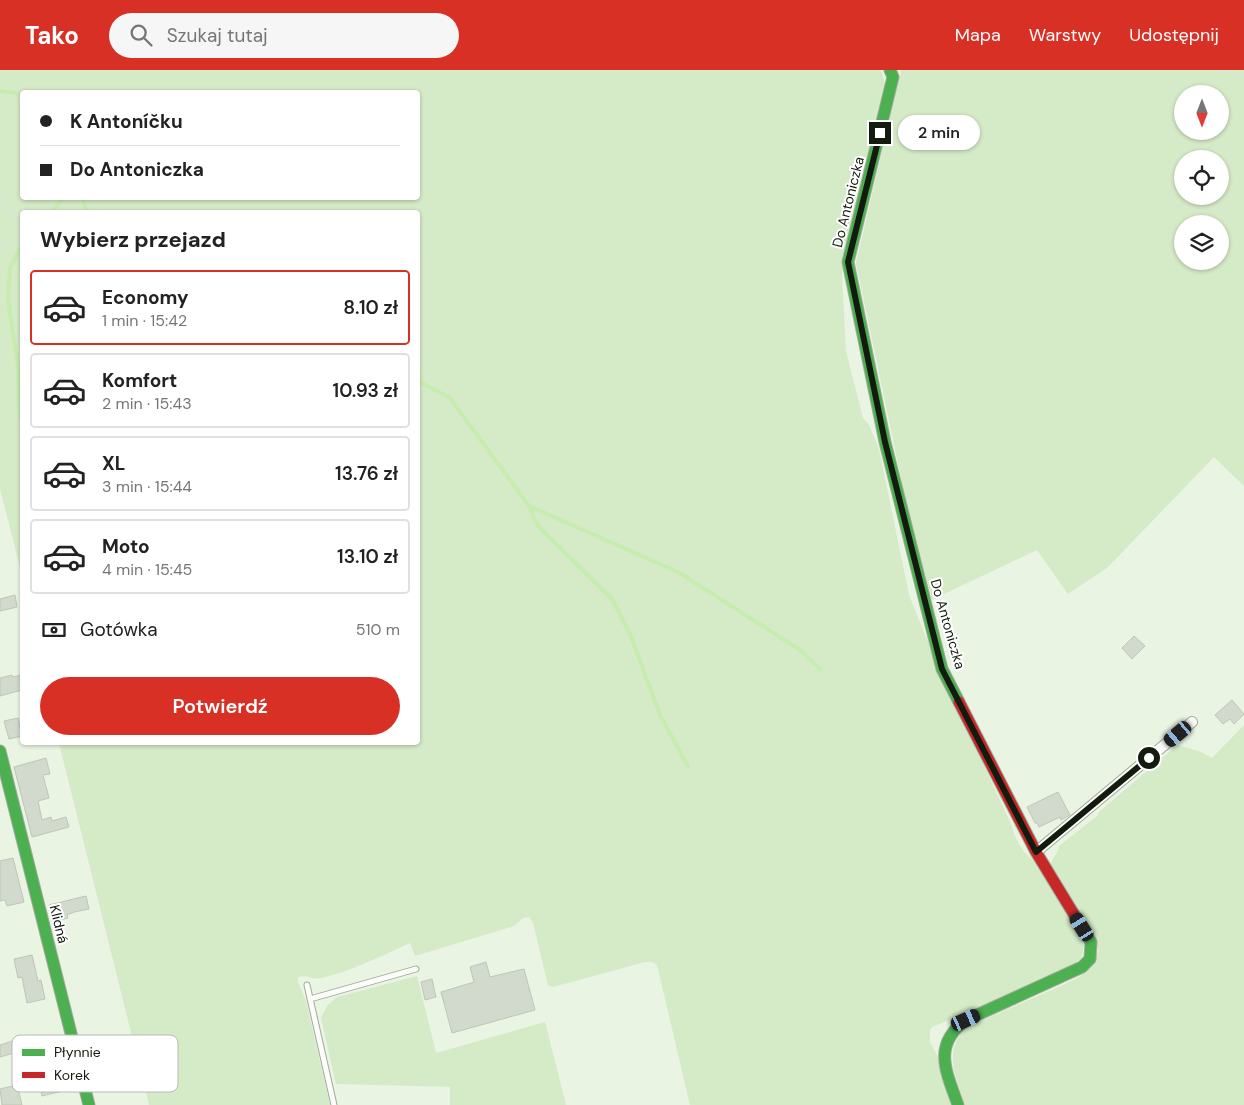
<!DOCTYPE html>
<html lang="pl">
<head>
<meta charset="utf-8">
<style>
	body { margin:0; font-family:"DM Sans",sans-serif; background:#f6f6f6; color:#222; height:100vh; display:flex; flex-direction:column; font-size:19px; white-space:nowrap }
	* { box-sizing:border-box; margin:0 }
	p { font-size:16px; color:#767676 }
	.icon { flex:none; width:28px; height:28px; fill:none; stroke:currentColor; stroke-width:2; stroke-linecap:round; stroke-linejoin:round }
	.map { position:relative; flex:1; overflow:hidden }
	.panel { position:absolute; left:20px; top:140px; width:400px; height:535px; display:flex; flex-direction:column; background:#fff; border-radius:5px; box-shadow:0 1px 4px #0004 }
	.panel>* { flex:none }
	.guide { position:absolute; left:20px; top:20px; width:400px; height:110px; border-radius:5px; box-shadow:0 1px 4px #0004; display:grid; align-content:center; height:110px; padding:0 20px; background:#fff }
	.needle { width:32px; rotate:180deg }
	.controls { position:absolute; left:1174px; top:15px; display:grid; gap:10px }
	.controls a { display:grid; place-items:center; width:55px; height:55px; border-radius:50%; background:#fff; box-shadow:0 1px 4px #0004; font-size:25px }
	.end { position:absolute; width:22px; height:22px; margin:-11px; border:6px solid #131a0e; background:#fff; box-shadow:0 0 0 2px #fff }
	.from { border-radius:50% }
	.bubble { position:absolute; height:35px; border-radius:18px; background:#fff; box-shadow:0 1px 4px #0004; font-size:16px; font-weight:600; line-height:35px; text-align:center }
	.car { position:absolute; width:15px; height:30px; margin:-15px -8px; border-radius:6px; box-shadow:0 0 4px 1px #0007; background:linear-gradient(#222 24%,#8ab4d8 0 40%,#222 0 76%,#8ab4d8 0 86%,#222 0) }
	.guide b { display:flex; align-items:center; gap:18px; height:48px; font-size:19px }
	.guide b+b { border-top:1px solid #e0e0e0 }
	.guide i { width:12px; height:12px; background:#222 }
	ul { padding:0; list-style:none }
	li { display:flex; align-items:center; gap:15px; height:75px; margin:0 10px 8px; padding:0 10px; border:2px solid #e0e0e0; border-radius:5px }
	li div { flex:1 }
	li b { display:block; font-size:19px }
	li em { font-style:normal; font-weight:600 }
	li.selected { border-color:#d93025 }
	li>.icon { width:45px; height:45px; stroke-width:1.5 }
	h2 { padding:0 20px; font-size:22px; line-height:60px }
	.pay { display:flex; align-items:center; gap:12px; height:55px; padding:0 20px; font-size:19px }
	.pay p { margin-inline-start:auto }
	.button { display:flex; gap:10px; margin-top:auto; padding:10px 20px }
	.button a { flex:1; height:58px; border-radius:30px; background:#d93025; color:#fff; font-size:20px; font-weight:600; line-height:58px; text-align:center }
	header { display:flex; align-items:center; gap:30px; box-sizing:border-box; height:70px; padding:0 25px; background:#d93025; color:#fff }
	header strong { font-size:24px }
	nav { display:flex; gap:28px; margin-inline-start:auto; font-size:18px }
	.search { width:350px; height:45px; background:#f6f6f6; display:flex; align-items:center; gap:12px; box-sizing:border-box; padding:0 18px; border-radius:28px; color:#767676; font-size:19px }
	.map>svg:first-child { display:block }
</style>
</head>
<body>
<header>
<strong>Tako</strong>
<div class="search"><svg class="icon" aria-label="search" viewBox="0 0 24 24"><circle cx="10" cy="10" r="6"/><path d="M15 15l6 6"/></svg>Szukaj tutaj</div>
<nav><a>Mapa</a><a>Warstwy</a><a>Udostępnij</a></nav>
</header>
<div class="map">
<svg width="1244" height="1035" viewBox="0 0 1244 1035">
	<rect width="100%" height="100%" fill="#e9f4e2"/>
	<path fill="#d5eac7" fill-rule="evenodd" d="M0 0H881L885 14 845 178 842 206 846 281 863 348 869 355 879 379 909 525 937 594 1011 754C1015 768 1020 780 1032 789L1081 866 1084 875 1082 887 1070 898 1032 916 932 957 930 960V972L938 987 953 1035H690L657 895 652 892H645L553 917 548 915 533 853 529 847 523 848 514 856 415 886 410 873C381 886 352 901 321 908 313 910 306 904 298 907V912L306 931 330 1035H149L59 673 418 672V142H22V505L0 419ZM22 22H418V128H22Z
		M901 0H1244V416L1214 387 1107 498 1068 524 1037 480 927 532 856 193ZM1182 24H1220V61H1182ZM1182 89H1220V126H1182ZM1182 154H1220V191H1182Z
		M1244 655V1035H965C956 1007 942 981 967 957L1063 915 1079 907 1093 895 1098 881 1096 867 1051 794C1052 787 1059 783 1059 776L1097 746 1099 742 1176 676 1178 675 1201 682 1212 688Z
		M417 906 436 983 545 952 566 1035H450V1017L336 1014 321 948 327 936 337 927Z"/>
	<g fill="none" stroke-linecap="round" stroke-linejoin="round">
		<path stroke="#c7edae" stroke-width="4" d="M0 21 22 24
			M82 128 87 142
			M51 142 64 128
			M418 311 450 328 529 436 537 455 612 529 630 564 660 645 688 696
			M20 348 18 295 8 230 10 198 22 175
			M529 436 678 502 800 580 820 599"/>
	</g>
	<path fill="#d1dacc" stroke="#bec6b8" d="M15 525 17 537 0 541V529Z
		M1134 566 1145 576 1132 589 1122 578Z
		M12 605 13 607 22 605V620L0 626V608Z
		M1232 630 1244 644 1234 654 1230 649 1223 654 1215 645Z
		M18 648 22 666 9 669 4 651Z
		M46 688 50 704 43 705 49 728 38 731 42 750 51 747 52 751 66 747 69 757 32 767 14 697Z
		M1058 722 1070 745 1061 750 1060 747 1039 757 1037 753H1035L1027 737Z
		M13 788 24 832 7 836 5 830 0 831V791Z
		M86 826 89 839 74 842 67 845 68 848 53 852 49 835Z
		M32 885 38 911 41 910 45 929 27 933 22 907 18 908 14 889Z
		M486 892 490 907 524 899 535 940 452 963 441 922 471 913 474 912 470 897Z
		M432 909 436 927 425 930 421 912Z
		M25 967 30 984 19 988 17 982 0 987V975Z
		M59 970 71 1019 42 1026 38 1009 42 1008 34 976Z
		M17 1015 22 1035H2L0 1019Z"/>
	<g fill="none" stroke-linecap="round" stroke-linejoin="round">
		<g stroke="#a2aa9c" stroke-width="7">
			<path id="lane" d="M307 915 334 1035
				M310 929 416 899"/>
		</g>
		<g stroke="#a2aa9c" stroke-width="12">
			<path id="street" d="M1036 782 1192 652"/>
		</g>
		<g stroke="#a2aa9c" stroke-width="13">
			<path id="fast" d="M890 0 893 7 848 192 885 372 942 599 959 632
				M0 681 89 1035
				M958 1035C946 1001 932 975 966 950L1082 897 1090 889 1091 872 1075 846"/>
		</g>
		<g stroke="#a2aa9c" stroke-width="13">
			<path id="jam" d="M959 632 1036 782 1075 846"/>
		</g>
		<path stroke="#dfe2dc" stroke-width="2" stroke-dasharray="4 2.5" stroke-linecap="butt" d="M1218 0 1244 7
			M0 128 22 154
			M50 142H56
			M0 179 22 160"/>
		<use href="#lane" stroke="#fcfdfb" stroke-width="5"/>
		<use href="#street" stroke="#fcfdfb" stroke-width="10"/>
		<use href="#fast" stroke="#4caf50" stroke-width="11"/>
		<use href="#jam" stroke="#c62828" stroke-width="11"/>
	</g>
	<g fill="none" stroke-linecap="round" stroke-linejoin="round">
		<path stroke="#131a0e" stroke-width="6" d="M880 63 848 192 885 372 942 599 1036 782 1149 688"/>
	</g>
	<g text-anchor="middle" stroke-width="4" stroke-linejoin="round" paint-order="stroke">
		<g font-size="14" fill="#131a0e" stroke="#fff">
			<text transform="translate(848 132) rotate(-76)" y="5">Do Antoniczka</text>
			<text transform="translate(948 554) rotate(74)" y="5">Do Antoniczka</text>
			<text transform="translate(59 854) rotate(76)" y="5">Klidná</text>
		</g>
	</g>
	<rect x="12" y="965" width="166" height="57" rx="8" fill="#fff" stroke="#b8bab7" stroke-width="1"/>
	<rect x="22" y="979" width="23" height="7" fill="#4caf50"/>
	<rect x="22" y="1002" width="23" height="6" fill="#c62828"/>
	<g font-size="14" fill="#131a0e">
		<text x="54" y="987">Płynnie</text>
		<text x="54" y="1010">Korek</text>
	</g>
</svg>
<div class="controls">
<a><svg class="needle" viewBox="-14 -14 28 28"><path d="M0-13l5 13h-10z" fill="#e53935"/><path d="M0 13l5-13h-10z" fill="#767676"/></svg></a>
<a><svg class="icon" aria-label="locate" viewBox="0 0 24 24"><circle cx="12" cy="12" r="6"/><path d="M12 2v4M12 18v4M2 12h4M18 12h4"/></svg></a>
<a><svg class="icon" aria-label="layers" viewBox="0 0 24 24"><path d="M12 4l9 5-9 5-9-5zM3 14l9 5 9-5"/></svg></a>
</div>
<i class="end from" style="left:1149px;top:688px"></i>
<i class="end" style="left:880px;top:63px"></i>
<div class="bubble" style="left:898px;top:45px;width:82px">2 min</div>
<i class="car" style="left:1178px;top:664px;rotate:230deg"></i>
<i class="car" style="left:1082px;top:857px;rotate:328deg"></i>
<i class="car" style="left:966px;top:950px;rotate:66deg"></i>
<div class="guide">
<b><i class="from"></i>K Antoníčku</b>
<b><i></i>Do Antoniczka</b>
</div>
<section class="panel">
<h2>Wybierz przejazd</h2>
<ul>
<li class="selected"><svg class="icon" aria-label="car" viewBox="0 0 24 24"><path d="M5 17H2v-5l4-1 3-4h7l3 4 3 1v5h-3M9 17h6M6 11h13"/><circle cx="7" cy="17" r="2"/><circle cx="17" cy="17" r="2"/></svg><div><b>Economy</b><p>1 min · 15:42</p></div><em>8.10 zł</em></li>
<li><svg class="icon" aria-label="car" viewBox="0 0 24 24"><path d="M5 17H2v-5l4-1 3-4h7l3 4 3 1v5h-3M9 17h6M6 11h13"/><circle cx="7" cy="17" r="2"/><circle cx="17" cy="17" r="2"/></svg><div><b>Komfort</b><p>2 min · 15:43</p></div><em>10.93 zł</em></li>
<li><svg class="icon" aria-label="car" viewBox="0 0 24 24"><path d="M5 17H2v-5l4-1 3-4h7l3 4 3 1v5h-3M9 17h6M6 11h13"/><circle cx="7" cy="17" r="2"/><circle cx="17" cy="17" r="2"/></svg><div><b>XL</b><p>3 min · 15:44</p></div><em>13.76 zł</em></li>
<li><svg class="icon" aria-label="car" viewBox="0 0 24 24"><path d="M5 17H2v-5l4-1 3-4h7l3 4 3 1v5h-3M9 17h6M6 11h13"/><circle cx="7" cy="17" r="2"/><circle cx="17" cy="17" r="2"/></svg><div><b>Moto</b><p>4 min · 15:45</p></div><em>13.10 zł</em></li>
</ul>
<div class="pay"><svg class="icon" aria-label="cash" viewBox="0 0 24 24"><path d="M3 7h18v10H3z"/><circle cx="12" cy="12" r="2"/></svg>Gotówka<p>510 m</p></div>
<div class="button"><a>Potwierdź</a></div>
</section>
</div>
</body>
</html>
